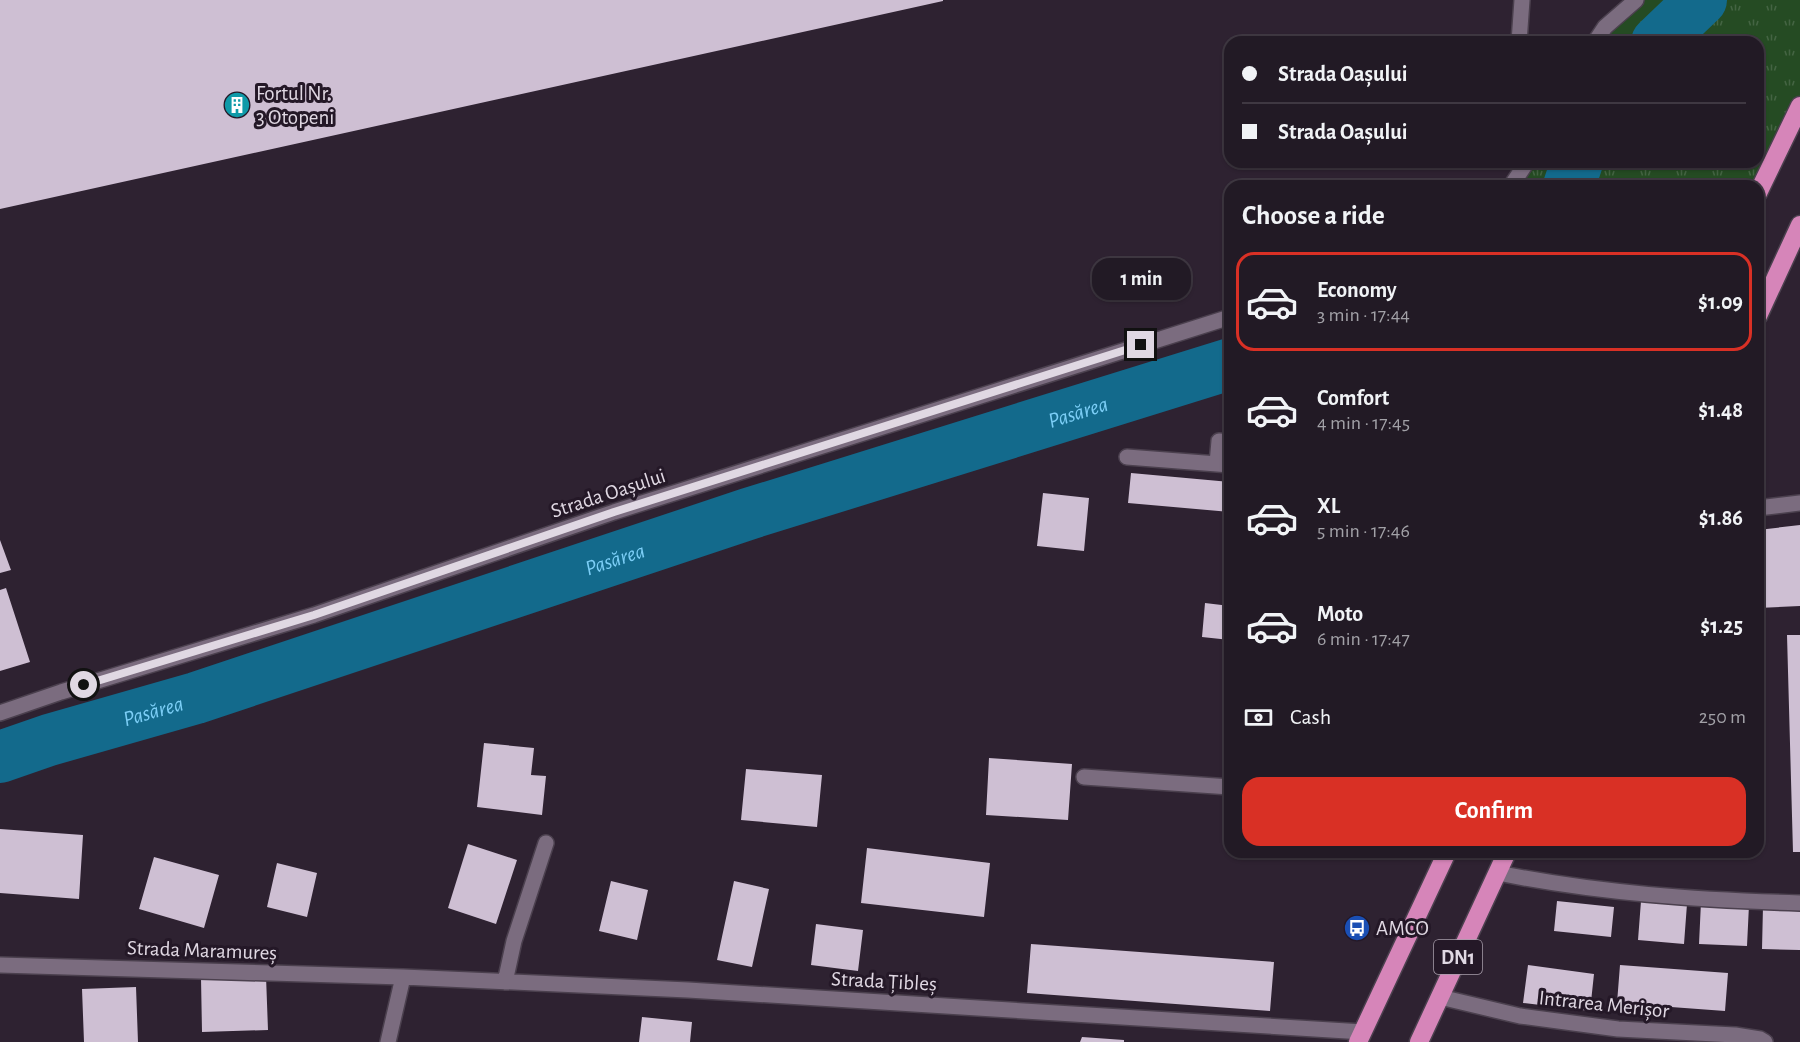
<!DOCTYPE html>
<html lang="en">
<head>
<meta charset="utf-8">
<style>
	body { margin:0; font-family:"Alegreya Sans",sans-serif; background:#2e2732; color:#f1f3f6; height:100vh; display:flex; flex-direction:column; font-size:22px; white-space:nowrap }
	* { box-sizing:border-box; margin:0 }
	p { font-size:20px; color:#a2a1a7 }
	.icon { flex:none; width:33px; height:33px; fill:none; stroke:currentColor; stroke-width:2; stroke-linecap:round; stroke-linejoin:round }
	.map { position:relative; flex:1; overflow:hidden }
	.drawer { position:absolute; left:1224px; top:180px; width:540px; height:678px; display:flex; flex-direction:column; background:#221a25; border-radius:18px; box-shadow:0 2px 4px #0004,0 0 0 2px #3f3842 }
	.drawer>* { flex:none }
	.guide { position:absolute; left:1224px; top:36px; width:540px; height:132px; border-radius:18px; box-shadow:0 2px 4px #0004,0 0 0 2px #3f3842; display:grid; align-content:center; height:132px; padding:0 18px; background:#221a25 }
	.end { position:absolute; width:27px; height:27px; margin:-14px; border:8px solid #e0d8e3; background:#111; box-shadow:0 0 0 3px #111 }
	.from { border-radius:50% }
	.bubble { position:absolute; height:42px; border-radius:18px; background:#221a25; box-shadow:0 2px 4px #0004,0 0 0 2px #3f3842; font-size:20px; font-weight:700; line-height:42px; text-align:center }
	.guide b { display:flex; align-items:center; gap:21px; height:57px; font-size:22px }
	.guide b+b { border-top:2px solid #3f3842 }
	.guide i { width:15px; height:15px; background:#f1f3f6 }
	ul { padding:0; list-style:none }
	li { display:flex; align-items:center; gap:18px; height:99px; margin:0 12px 9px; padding:0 6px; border:3px solid transparent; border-radius:18px }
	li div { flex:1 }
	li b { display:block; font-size:22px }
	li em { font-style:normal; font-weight:700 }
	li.selected { border-color:#d93025 }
	li>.icon { width:54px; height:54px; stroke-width:1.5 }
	h2 { padding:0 18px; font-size:27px; line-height:72px }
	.pay { display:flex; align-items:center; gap:15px; height:66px; padding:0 18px; font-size:22px }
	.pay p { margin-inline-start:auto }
	.action { display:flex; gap:12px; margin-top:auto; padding:12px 18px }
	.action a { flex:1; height:69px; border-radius:18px; background:#d93025; color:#fff; font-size:24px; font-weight:700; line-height:69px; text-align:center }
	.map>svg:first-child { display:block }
</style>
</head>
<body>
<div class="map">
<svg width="1800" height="1042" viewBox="0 0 1800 1042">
	<defs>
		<pattern id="grass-tufts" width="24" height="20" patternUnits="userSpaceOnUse" patternTransform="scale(1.5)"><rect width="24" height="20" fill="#254b23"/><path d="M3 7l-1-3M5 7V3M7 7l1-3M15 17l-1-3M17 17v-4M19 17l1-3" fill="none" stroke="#446443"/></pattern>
	</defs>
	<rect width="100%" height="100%" fill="#2e2231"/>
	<path fill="url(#grass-tufts)" d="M1636 0H1800V106L1758 186H1511L1527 162H1758V42H1595Z"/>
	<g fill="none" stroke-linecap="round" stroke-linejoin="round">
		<g stroke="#136a8c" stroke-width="52">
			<path d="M1657 42 1701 0"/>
			<path d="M1569 186 1577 162"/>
			<path id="s1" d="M0 757 49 740 196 698 748 514 1230 364"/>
		</g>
	</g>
	<path fill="#cebfd3" d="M0 0H943V1L0 209Z
		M1131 473 1230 482V512L1128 503Z
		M1043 493 1089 498 1084 551 1037 546Z
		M1800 525V606L1758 608V530Z
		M0 540 11 570 0 573Z
		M6 588 30 662 0 671V590Z
		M1205 603 1230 606V640L1202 637Z
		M1787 635H1800V852H1793Z
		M484 743 534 748 531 775 546 776 542 815 477 807Z
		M989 758 1072 764 1068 820 986 815Z
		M746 769 822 775 817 827 741 820Z
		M0 829 83 835 79 899 0 893Z
		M468 844 517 860 496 924 448 908Z
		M867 848 990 863 984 917 861 903Z
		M154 857 219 875 204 928 139 909Z
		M277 863 317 873 307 917 267 907Z
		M611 881 648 890 637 940 599 931Z
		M734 881 769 889 752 967 717 960Z
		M1557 901 1614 907 1611 937 1554 931Z
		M1641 901 1687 904 1684 944 1638 940Z
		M1701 902 1749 905 1747 946 1699 944Z
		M1763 906 1800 907V950L1762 949Z
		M816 924 863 930 858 971 811 965Z
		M1031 944 1274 962 1270 1011 1027 993Z
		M1528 965 1594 974 1590 1011 1523 1003Z
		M1620 965 1728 973 1725 1011 1617 1003Z
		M266 976 268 1030 202 1032 201 978Z
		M136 987 138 1042H84L82 989Z
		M642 1017 692 1022 690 1042H639Z
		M1082 1037 1124 1040V1042H1080Z"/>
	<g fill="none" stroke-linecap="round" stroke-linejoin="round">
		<g stroke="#4b404e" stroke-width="18">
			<path id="minor" d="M1519 42 1522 0
				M1595 42 1605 27 1636 0
				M1511 186 1527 162
				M1127 457 1230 465
				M1217 464 1219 441 1230 442
				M1758 508 1800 503
				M0 713 61 692 314 615 614 512 1230 317
				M1084 777 1230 787
				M1498 873C1597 893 1698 900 1800 903
				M0 965 403 977 688 990 1363 1032
				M505 982 514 941 546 843
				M1440 997 1520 1016 1618 1029 1735 1035 1760 1039 1765 1042
				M388 1042 403 977"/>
		</g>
		<g stroke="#4b404e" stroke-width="21">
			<path id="highway" d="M1758 193 1800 106
				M1758 316 1800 225
				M1358 1042 1447 852
				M1419 1042 1507 852"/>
		</g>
		<use href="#minor" stroke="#7b6c7f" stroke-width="15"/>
		<use href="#highway" stroke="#d685b9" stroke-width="18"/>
	</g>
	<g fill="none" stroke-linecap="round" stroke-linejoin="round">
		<path stroke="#e0d8e3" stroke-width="8" d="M84 685 314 615 614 512 1141 345"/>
	</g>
	<defs>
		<g id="building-disc" transform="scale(1.35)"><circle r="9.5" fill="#0f9aa8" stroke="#241827"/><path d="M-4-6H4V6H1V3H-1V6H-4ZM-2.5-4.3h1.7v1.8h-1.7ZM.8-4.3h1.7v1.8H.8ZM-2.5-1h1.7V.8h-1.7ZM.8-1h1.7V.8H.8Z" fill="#fff"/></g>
		<g id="bus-disc" transform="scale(1.35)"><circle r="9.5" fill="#1a4fb4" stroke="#241827"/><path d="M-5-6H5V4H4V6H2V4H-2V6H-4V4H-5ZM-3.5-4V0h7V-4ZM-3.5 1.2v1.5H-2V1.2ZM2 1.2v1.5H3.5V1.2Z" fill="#fff"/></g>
	</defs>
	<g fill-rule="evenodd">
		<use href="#building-disc" x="237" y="105"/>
		<use href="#bus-disc" x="1357" y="928"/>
	</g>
	<g text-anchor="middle" stroke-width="6" stroke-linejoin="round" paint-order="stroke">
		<rect fill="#241827" stroke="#a89eab" stroke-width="1.5" x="1434" y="940" width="48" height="34" rx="4.5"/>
		<g font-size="20" font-weight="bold" fill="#e0d8e3">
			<text x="1458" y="964">DN1</text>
		</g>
		<g font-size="21" fill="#e0d8e3" stroke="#241827" text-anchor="start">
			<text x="256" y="100">Fortul Nr.<tspan x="256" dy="24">3 Otopeni</tspan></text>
			<text x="1376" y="935">AMCO</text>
		</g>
		<g font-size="21" fill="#e0d8e3" stroke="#241827">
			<text transform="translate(608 493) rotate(-18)" y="7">Strada Oașului</text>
			<text transform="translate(202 950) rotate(2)" y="7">Strada Maramureș</text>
			<text transform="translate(884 981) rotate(3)" y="7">Strada Țibleș</text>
			<text transform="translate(1604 1004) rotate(6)" y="7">Intrarea Merișor</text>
		</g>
		<g font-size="22" font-style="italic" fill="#7ccef6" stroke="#241827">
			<text dy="8" stroke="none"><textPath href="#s1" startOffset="1132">Pasărea</textPath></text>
			<text dy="8" stroke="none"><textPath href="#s1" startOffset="646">Pasărea</textPath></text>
			<text dy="8" stroke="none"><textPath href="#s1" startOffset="160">Pasărea</textPath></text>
		</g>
	</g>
</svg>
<i class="end from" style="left:84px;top:685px"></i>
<i class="end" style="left:1141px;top:345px"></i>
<div class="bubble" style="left:1092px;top:258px;width:99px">1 min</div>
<div class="guide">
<b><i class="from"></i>Strada Oașului</b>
<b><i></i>Strada Oașului</b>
</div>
<section class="drawer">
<h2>Choose a ride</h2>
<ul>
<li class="selected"><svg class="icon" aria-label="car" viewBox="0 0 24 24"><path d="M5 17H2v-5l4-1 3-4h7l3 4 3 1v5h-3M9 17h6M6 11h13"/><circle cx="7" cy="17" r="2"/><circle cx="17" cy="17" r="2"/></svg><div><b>Economy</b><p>3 min · 17:44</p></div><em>$1.09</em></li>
<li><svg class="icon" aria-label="car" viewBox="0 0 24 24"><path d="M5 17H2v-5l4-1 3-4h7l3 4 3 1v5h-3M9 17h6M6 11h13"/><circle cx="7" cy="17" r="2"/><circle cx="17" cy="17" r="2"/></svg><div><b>Comfort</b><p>4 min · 17:45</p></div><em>$1.48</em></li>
<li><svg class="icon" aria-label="car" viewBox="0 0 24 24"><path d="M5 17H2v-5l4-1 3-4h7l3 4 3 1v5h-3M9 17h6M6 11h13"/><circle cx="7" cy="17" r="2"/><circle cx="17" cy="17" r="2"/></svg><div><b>XL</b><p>5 min · 17:46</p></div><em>$1.86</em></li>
<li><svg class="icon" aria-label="car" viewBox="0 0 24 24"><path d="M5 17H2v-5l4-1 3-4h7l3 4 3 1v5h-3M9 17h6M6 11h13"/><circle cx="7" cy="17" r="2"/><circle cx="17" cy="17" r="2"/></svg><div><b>Moto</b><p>6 min · 17:47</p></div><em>$1.25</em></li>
</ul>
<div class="pay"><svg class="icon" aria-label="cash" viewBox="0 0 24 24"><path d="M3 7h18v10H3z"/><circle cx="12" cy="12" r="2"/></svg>Cash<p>250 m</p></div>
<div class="action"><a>Confirm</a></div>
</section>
</div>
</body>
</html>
